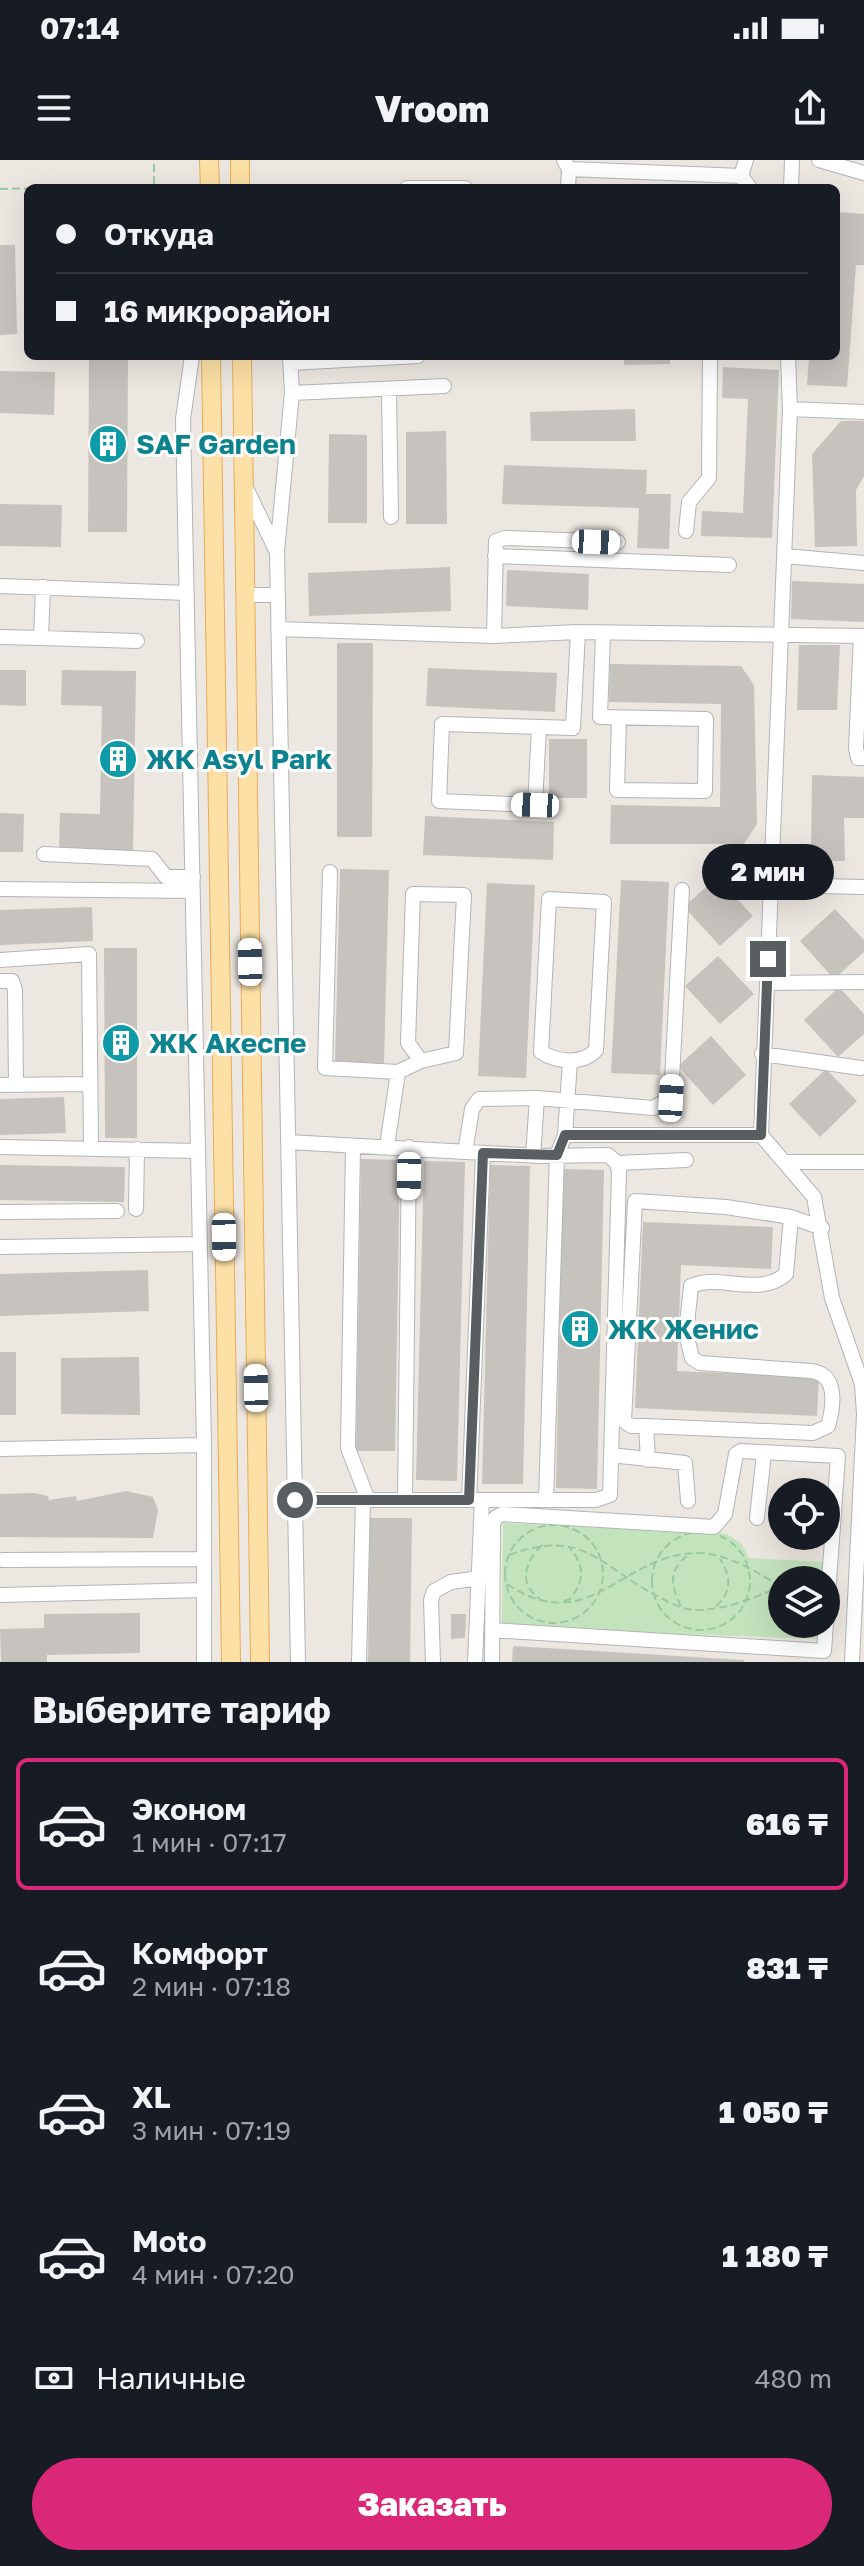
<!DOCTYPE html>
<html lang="ru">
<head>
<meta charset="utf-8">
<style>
	body { margin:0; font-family:"Golos Text",sans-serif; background:#242831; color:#f1f3f6; height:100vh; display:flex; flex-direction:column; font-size:30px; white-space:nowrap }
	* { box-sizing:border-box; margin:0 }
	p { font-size:26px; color:#9ea1a6 }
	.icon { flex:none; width:44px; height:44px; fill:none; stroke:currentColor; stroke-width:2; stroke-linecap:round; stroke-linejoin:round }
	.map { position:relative; height:1502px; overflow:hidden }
	.sheet { display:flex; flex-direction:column; background:#171b24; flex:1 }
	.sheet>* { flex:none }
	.hud { position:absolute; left:24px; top:24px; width:816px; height:176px; border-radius:12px; box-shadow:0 8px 32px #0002; display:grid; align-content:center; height:176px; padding:0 32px; background:#171b24 }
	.fabs { position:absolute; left:768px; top:1318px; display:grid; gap:16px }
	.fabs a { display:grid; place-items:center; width:72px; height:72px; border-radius:50%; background:#171b24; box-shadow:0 8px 32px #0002; font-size:40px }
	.end { position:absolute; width:36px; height:36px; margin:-18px; border:10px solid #595e61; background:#fff; box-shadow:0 0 0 4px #fff }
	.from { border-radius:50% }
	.bubble { position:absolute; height:56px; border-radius:28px; background:#171b24; box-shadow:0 8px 32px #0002; font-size:26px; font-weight:800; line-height:56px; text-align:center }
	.car { position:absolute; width:24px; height:48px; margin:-24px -12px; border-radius:10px; box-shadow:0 0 6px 2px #0007; background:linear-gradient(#fff 24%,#345 0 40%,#fff 0 76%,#345 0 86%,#fff 0) }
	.hud b { display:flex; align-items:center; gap:28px; height:76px; font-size:30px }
	.hud b+b { border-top:2px solid #363941 }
	.hud i { width:20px; height:20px; background:#f1f3f6 }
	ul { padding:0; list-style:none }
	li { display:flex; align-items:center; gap:24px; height:132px; margin:0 16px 12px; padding:0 16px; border:4px solid transparent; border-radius:12px }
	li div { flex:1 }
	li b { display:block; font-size:30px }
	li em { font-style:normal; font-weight:800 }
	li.selected { border-color:#db2777 }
	li>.icon { width:72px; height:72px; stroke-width:1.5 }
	h2 { padding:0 32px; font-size:36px; line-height:96px }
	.pay { display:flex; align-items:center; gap:20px; height:88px; padding:0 32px; font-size:30px }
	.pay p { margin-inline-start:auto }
	.button { display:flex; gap:16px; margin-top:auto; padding:16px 32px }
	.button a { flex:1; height:92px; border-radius:48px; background:#db2777; color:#fff; font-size:32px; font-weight:800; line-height:92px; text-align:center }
	.status { display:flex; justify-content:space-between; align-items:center; height:56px; padding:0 40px; background:#171b24; direction:ltr }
	.status svg { height:22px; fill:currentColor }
	header { display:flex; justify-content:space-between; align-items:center; height:104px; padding:0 32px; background:#171b24; font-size:36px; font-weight:800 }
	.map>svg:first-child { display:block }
</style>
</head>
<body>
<div class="status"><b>07:14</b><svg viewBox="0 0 49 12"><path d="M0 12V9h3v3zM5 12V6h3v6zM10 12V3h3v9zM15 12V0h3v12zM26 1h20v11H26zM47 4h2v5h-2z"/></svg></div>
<header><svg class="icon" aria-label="menu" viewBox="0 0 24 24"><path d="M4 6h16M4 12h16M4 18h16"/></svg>Vroom<svg class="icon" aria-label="share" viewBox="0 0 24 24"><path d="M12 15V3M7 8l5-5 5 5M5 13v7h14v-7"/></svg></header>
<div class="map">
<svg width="864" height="1502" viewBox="0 0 864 1502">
	<rect width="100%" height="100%" fill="#ece7e0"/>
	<path fill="#c3e3bd" d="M503 1363 727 1374 742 1384 749 1398 825 1402 823 1420H782V1464H818L817 1479 502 1467Z"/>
	<path fill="#c6c2bd" d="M836 52 864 54V105H856L847 227 807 225 809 196H836Z
		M0 85H15L17 174 0 175Z
		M89 196H128L127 372H88Z
		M624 196H670V204L624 205Z
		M723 207 779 210 772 378 701 376 702 351 743 353 748 239 722 238Z
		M0 211 55 212 54 255 0 253Z
		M635 249 636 281H531L530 252Z
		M841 261H864V316L856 330 857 386 815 387 812 294Z
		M446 271 447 364H406V272Z
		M329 274 367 275V363H328Z
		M504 305 647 310 646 334H671L669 389 637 388 639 348 502 344Z
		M0 344 62 345 61 387 0 386Z
		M450 407 451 451 309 456 308 413Z
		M507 410 589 414 588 450 506 446Z
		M792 421 864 424V462L791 459Z
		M337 483H373L372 677H337Z
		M799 485H840L837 550H797Z
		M610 504 741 506 754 525 757 664 744 684H610L611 645 720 647 721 544 609 542Z
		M428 508 557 513 555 552 426 546Z
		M0 510H26V546L0 545Z
		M62 510 136 511 133 693 59 692 60 653 100 654 102 546 61 545Z
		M549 579H587V638H549Z
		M812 615 864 617V658H844L845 701H811Z
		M0 653 24 654 23 692H0Z
		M425 656 554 662 553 700 423 695Z
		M340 709 389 710 384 903 335 902Z
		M717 717 753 756 720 786 684 747Z
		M621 720 669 722 660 915 611 913Z
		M487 723 535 725 526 918 478 916Z
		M92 747 93 781 0 785V750Z
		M835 749 864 780V792L834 819 800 781Z
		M104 788H137V978H105Z
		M718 796 754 834 720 864 685 826Z
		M839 827 864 854V874L838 897 804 860Z
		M711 876 746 915 713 945 678 906Z
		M826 909 857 941 820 977 789 944Z
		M64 937 66 973 0 975V939Z
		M361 999 400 1000 395 1291H356Z
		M424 1001 465 1002 457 1321 416 1320Z
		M0 1005 125 1007 124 1042 0 1040Z
		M490 1005 530 1006 523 1324H482Z
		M563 1009 604 1010 597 1329 556 1328Z
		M643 1062 773 1067 771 1109 681 1105 677 1211 819 1217 817 1256 635 1248Z
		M148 1110 149 1151 0 1156V1114Z
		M0 1192H16V1255H0Z
		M139 1197 140 1255 61 1254V1198Z
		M126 1331 153 1337 158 1350 153 1378 0 1377V1334L34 1333 48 1336 49 1340 76 1336 77 1341Z
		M370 1358H412L410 1502H368Z
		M140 1453V1493L47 1495V1502H1L0 1469 44 1468V1454Z
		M451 1454H466L465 1478 451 1479Z
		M513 1486 744 1500V1502H512Z"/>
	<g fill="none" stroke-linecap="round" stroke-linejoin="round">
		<g stroke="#b1b5b8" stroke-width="16">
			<path id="minor" d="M564 0 569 9 568 28
				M819 0 864 13
				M569 9 741 16 750 28
				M741 16 746 0
				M407 28H465
				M791 28 792 0
				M192 196 183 259 204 1285V1502
				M290 196 292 233 277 391 298 1502
				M290 203 418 196
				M389 231 391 357
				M292 233 444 226
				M790 249 864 252
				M245 326 276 390
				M686 371 689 342 709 318 710 196
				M495 396 729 405
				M785 396 864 403
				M0 426 187 433
				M43 427 41 478 137 481
				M245 435H277
				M278 469 494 476 578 472 864 476
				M603 473 600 557 706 559 705 631 617 630 619 558
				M494 476 496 381 505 378 618 382
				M861 476 856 588 858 598H864
				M0 477 41 478
				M539 567 535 645 439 641 442 564 573 568 578 472
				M44 694 152 699 166 717H193
				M330 712 325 908 398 912
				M771 725 864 727
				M0 729 193 731
				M549 739 604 742 596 890C582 905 557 902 541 892Z
				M0 800 89 794 91 988
				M0 821H12L15 830 16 925
				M767 823 864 822
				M762 894 861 908
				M0 925 90 924
				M537 938 653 948 671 938 682 730
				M565 975H761
				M761 975 790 249 788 196
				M761 975 814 1037 832 1138 862 1224 864 1254 852 1502
				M288 982 539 996 608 995 617 1003 619 1012 610 1335 596 1340H295
				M353 986 348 1288 368 1340
				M387 986 398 912 421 901 408 883 413 734 464 735 456 893 421 901
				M0 987 198 991
				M465 992 472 949 479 939 537 938 533 996
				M788 1002H864
				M617 1003 686 1000
				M136 1049 137 989
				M0 1052 117 1051
				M0 1087 200 1084
				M646 1266H631L624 1261 635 1041 726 1047 791 1057
				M0 1289 204 1285
				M611 1295 685 1303 688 1341
				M648 1300 646 1266 813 1273 828 1266C834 1245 838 1214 811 1211L700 1203 692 1198 686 1174 691 1126C720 1113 759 1138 786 1114L791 1057 822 1068
				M405 1340 409 987
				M469 1340 483 993
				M546 1340 557 995 565 975 570 901
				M757 1358 764 1293
				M3 1400 202 1399
				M0 1435 204 1430
				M359 1502 363 1340
				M433 1502 431 1440 434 1431 451 1422 480 1418
				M475 1502 482 1340
				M492 1502 493 1365 495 1358 502 1354 714 1367 725 1354 736 1294 741 1291 838 1296 824 1491 492 1470"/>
		</g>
		<g stroke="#ebab5a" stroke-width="20">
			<path id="major" d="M209 0 210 28
				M240 0V28
				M211 196 231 1502
				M242 196 260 1502"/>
		</g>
		<path stroke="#9ac89f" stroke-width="2" stroke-dasharray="8 4" stroke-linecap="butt" d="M0 29 154 26V0
			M505 1414a49 49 0 1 1 98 0a49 49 0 1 1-98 0Z
			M652 1421a49 49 0 1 1 98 0a49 49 0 1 1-98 0Z
			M542 1385C524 1403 517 1425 543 1441
			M509 1395C586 1367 599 1407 661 1438 671 1444 685 1450 696 1450 726 1450 753 1438 780 1427
			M507 1424C589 1479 620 1395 696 1393 724 1392 758 1412 781 1427
			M564 1441 570 1439C585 1420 585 1406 569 1387
			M681 1446C671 1428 668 1410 687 1396
			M716 1446C732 1433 731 1415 720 1399"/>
		<use href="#minor" stroke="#fff" stroke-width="14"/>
		<use href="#major" stroke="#fce0a5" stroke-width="18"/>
	</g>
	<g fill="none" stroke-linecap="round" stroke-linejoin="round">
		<path stroke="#595e61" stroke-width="10" d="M295 1340H469L483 993 557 995 565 975H761L768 799"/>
	</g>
	<defs>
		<g id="building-disc" transform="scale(2)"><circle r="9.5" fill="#0f9aa8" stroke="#fff"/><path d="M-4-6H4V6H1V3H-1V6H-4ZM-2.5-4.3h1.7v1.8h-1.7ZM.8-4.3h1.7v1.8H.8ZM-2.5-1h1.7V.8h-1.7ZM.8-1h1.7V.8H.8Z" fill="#fff"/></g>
	</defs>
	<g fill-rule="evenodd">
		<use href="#building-disc" x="108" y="284"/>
		<use href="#building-disc" x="118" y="599"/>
		<use href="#building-disc" x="121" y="883"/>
		<use href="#building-disc" x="580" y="1169"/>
	</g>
	<g text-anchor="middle" stroke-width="6" stroke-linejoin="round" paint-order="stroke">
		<g font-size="28" font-weight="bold" fill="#0d838f" stroke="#fff" text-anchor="start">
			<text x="136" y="294">SAF Garden</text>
			<text x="146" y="609">ЖК Asyl Park</text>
			<text x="149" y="893">ЖК Акеспе</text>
			<text x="608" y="1179">ЖК Женис</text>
		</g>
	</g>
</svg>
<div class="fabs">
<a><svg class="icon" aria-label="locate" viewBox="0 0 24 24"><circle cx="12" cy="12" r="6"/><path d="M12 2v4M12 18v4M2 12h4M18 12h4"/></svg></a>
<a><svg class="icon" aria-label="layers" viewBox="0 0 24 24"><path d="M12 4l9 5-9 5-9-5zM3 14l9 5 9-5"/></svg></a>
</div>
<i class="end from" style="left:295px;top:1340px"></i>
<i class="end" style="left:768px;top:799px"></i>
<div class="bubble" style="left:702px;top:684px;width:132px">2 мин</div>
<i class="car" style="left:596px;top:382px;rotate:92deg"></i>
<i class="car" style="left:535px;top:645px;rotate:272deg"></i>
<i class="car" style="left:250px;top:802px;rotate:359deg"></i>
<i class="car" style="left:671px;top:938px;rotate:3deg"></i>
<i class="car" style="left:409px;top:1016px;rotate:181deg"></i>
<i class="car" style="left:224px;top:1077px;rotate:179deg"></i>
<i class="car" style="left:256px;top:1228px;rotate:359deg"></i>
<div class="hud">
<b><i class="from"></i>Откуда</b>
<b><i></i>16 микрорайон</b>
</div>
</div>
<section class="sheet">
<h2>Выберите тариф</h2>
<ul>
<li class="selected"><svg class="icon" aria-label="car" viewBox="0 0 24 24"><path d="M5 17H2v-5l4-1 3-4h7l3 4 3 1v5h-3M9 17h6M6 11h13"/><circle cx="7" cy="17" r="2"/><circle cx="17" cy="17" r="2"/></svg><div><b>Эконом</b><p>1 мин · 07:17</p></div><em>616 ₸</em></li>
<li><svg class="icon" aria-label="car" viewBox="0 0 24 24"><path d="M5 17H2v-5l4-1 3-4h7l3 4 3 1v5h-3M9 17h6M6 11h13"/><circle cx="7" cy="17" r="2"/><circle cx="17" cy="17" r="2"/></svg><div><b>Комфорт</b><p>2 мин · 07:18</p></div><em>831 ₸</em></li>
<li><svg class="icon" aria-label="car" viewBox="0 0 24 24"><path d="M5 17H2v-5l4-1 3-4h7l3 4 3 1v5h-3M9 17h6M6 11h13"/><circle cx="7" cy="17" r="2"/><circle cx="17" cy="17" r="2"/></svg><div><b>XL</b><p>3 мин · 07:19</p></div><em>1 050 ₸</em></li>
<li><svg class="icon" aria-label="car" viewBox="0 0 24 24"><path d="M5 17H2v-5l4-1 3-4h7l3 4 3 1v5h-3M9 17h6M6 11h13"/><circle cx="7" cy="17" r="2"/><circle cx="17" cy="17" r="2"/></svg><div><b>Moto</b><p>4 мин · 07:20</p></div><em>1 180 ₸</em></li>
</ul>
<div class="pay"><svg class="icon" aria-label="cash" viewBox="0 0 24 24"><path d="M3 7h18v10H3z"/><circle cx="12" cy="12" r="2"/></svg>Наличные<p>480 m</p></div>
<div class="button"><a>Заказать</a></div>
</section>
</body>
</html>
